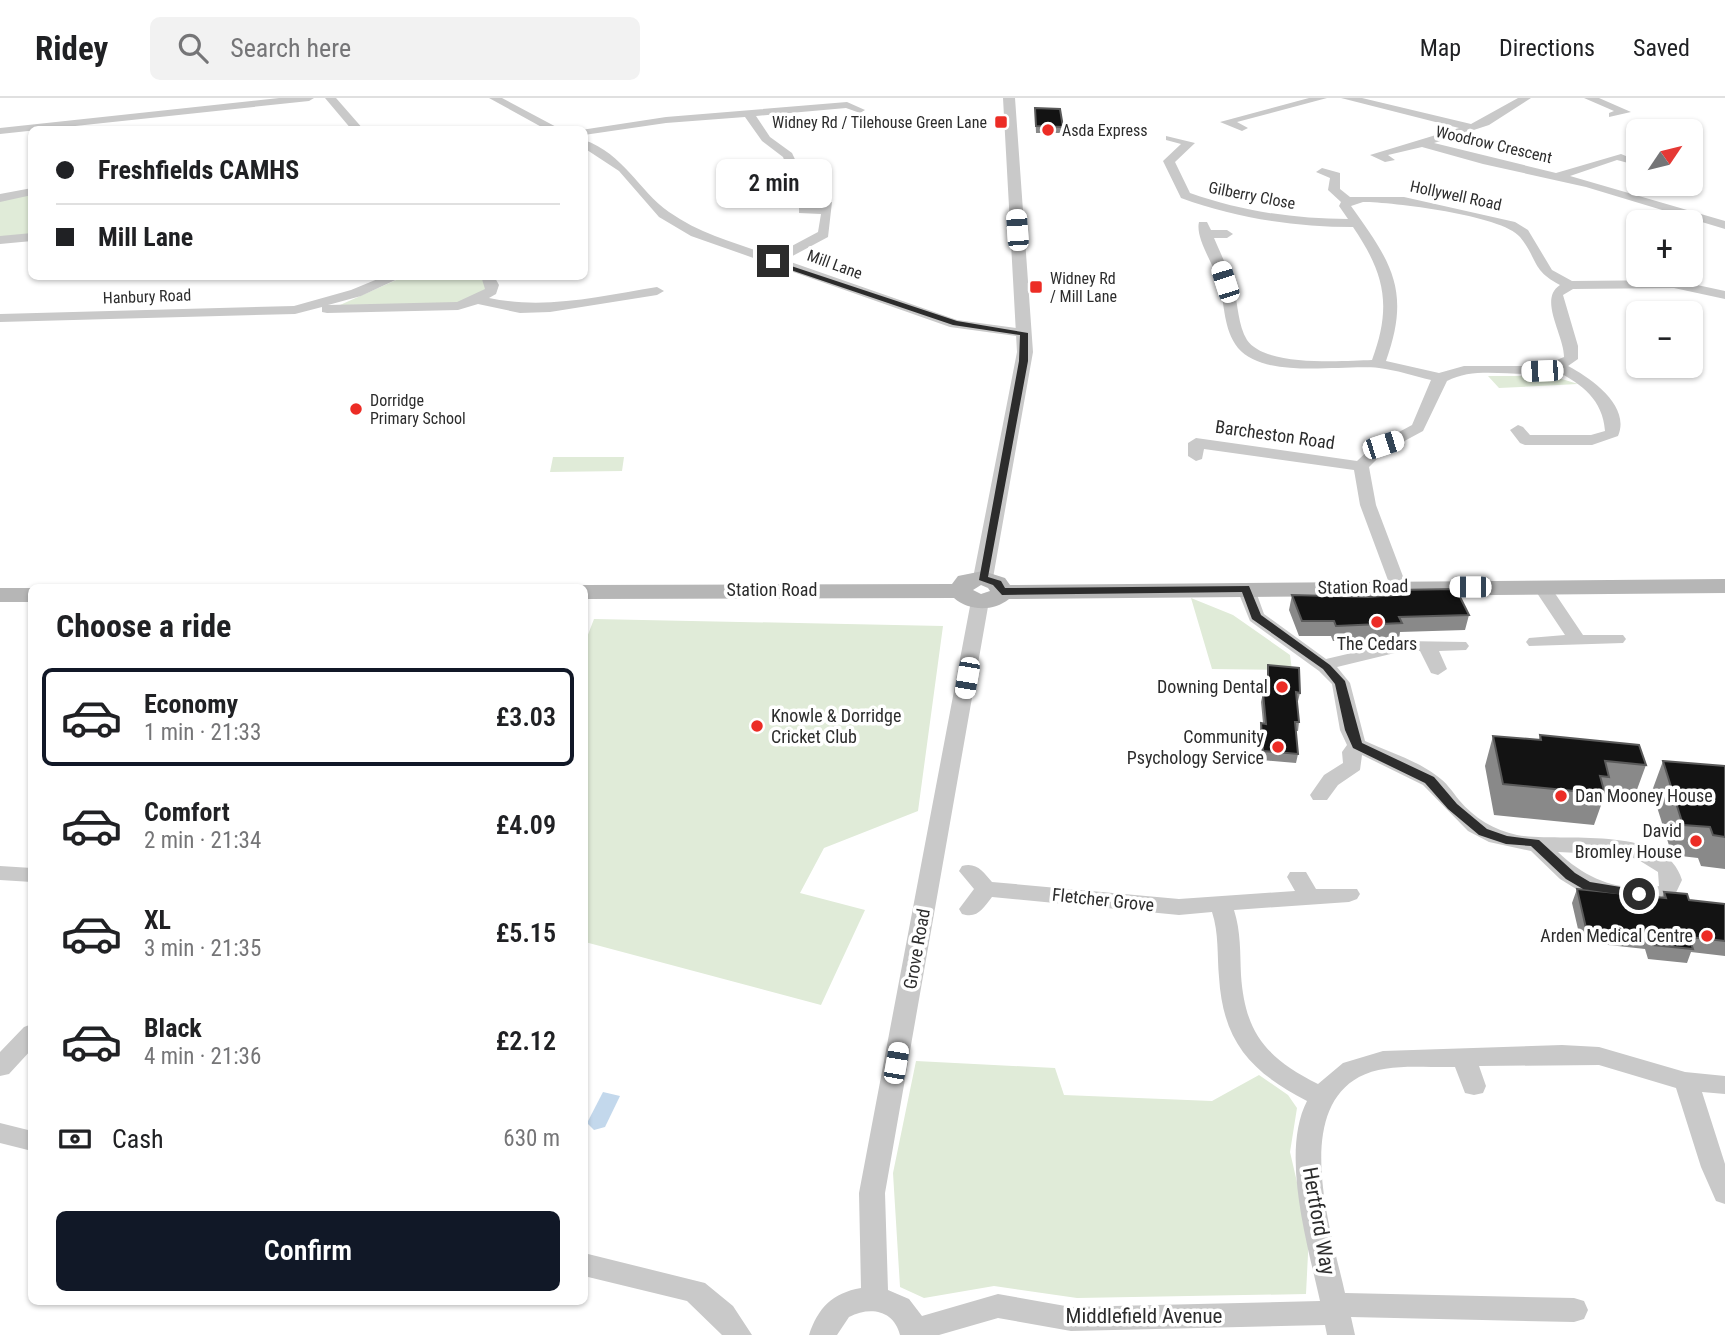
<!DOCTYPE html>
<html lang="en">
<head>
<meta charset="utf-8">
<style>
	body { margin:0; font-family:"Roboto Condensed",sans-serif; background:#f2f2f2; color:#202124; height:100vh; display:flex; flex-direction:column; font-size:26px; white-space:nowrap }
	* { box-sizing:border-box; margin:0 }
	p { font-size:23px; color:#757577 }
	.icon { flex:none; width:38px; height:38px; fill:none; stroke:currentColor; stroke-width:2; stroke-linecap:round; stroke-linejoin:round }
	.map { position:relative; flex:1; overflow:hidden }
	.panel { position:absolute; left:28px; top:486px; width:560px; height:721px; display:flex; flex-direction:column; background:#fff; border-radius:10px; box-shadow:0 2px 5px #0004 }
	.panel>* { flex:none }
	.banner { position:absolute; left:28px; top:28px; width:560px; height:154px; border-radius:10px; box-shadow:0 2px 5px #0004; display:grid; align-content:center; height:154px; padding:0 28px; background:#fff }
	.needle { width:46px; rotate:55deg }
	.fabs { position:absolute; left:1626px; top:21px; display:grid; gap:14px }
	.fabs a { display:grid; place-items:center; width:77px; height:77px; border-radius:10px; background:#fff; box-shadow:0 2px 5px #0004; font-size:35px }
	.end { position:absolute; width:32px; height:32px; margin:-16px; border:9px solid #2c2c2c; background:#fff; box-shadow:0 0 0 4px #fff }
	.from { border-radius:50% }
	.bubble { position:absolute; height:49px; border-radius:10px; background:#fff; box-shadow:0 2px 5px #0004; font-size:23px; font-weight:600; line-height:49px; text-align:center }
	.car { position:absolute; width:21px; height:42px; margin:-21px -10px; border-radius:9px; box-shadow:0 0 5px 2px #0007; background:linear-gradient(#fff 24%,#345 0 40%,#fff 0 76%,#345 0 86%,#fff 0) }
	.banner b { display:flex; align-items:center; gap:24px; height:66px; font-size:26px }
	.banner b+b { border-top:2px solid #e0e0e0 }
	.banner i { width:18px; height:18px; background:#202124 }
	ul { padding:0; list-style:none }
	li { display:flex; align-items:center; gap:21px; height:98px; margin:0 14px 10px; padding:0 14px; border:4px solid transparent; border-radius:10px }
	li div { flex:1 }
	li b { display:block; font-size:26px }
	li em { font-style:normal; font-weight:600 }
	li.on { border-color:#111827 }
	li>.icon { width:63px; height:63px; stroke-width:1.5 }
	h2 { padding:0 28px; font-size:32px; line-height:84px }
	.pay { display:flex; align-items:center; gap:18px; height:77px; padding:0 28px; font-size:26px }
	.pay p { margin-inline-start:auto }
	.primary-button { display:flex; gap:14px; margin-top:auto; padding:14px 28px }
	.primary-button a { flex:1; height:80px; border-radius:10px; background:#111827; color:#fff; font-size:28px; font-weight:600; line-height:80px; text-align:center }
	header { display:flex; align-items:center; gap:42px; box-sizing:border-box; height:98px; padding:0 35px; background:#fff; border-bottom:2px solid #e0e0e0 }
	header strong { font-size:33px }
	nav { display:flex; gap:38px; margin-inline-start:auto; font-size:24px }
	.search { width:490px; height:63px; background:#f2f2f2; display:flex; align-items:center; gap:18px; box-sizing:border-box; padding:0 24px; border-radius:10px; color:#757577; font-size:26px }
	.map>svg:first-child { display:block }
</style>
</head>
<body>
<header>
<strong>Ridey</strong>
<div class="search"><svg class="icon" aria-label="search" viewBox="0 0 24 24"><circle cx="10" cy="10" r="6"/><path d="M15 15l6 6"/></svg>Search here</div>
<nav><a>Map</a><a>Directions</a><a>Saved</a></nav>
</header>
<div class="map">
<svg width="1725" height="1237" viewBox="0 0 1725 1237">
	<rect width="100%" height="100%" fill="#fff"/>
	<path fill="#e0ebd8" d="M31 95V137L0 140V102Z
		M403 179H481L488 192 459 206 340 207Z
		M1488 278H1552L1578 286 1499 290Z
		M553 359H624L622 373 550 374Z
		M1191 500 1233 517 1290 557 1292 572 1212 571Z
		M594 521 943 528 918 713 824 750 800 795 865 812 821 907 585 844 584 547Z
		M916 963 1055 970 1064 997 1212 1003 1259 977 1288 997 1297 1010 1290 1054 1309 1136 1306 1196 1077 1200 994 1188 924 1200 900 1189 893 1075Z"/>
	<path fill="#c3d8ec" d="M603 994 620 998 605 1029 594 1032 587 1025Z"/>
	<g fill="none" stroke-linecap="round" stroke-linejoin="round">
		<path fill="#c9c9c9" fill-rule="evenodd" d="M279 0H314L309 3 0 36V30Z
			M325 0H336L364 32H352Z
			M489 0H502L562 32H547Z
			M1309 0H1327L1237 24 1248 30 1242 33 1220 24Z
			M1341 0H1362L1471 26 1518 0H1531L1489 27 1434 45 1556 75 1621 56 1638 63 1632 66 1617 62 1570 78 1725 123V131L1586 89 1483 66 1422 49 1388 57 1395 62 1385 64 1370 57 1459 30Z
			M1584 0H1599L1631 14 1609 19V15L1614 13Z
			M847 4 865 12 860 15 846 10 756 18 770 39 792 55 800 72 794 76 788 72 783 59 762 43 745 19 666 25 584 37V32H581L666 19Z
			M1166 38 1195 45 1175 64 1190 95C1241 113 1294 121 1348 121L1339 108 1341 104 1328 92 1330 80 1316 74 1322 70 1340 75V91L1350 99H1404L1515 124 1528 132 1552 172 1572 183 1674 182 1725 193V201L1674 190 1573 191 1563 197 1578 248V261L1568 268C1591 280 1631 308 1618 338L1592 347H1525L1520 345 1510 332 1518 327 1523 329 1530 337H1591L1605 333C1603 302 1582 286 1556 273 1521 282 1479 266 1447 283L1423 333 1384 354 1369 369 1376 407 1407 489 1404 493H1392L1360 407 1354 372 1204 351 1202 361 1196 363 1188 358V345L1196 340 1357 363 1373 348 1412 327 1431 282C1414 278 1396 272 1379 270 1342 266 1265 282 1238 250 1223 231 1225 206 1219 184 1214 167 1195 140 1199 124H1207L1211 132H1227L1233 136 1227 140H1214C1221 156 1229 173 1234 190 1238 207 1238 227 1247 242 1265 269 1343 263 1372 262 1392 208 1385 176 1353 129 1294 129 1236 120 1181 100L1163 63 1181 46 1166 42ZM1363 104C1392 104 1502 117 1520 139 1538 161 1531 172 1560 187 1538 201 1564 237 1564 259L1542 268H1464L1439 275 1386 263C1411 193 1392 165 1351 108Z
			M584 42C624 56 638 92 669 114 700 136 738 146 773 158L818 134 821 116 799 115V109L832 104 828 139 785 162 957 222 1024 231 1031 235 1024 239 950 229 691 138 659 119 619 73 584 50Z
			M32 90V97L0 104V96Z
			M32 135V143L0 146V138Z
			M385 178H404L361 198 328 207 457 204 485 191 481 178H494L499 187 496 196 489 200C546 212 601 198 657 189L664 193 657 197 550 214 520 215 478 206 458 212 327 215 322 214V209L295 216 0 224V216L294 208 351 192Z
			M1542 484 1548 485 1583 537H1623L1626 541 1623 545 1529 548 1526 544 1529 540 1565 537 1533 489Z
			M1246 486 1255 491 1264 516 1326 561 1403 543 1466 544 1469 548 1466 552 1439 553 1447 571 1438 577 1431 575 1420 553H1403L1337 569 1350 585 1365 643C1389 654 1416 662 1437 678 1446 684 1452 693 1459 702 1474 720 1494 732 1517 737 1560 745 1666 725 1682 782L1673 801 1621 803 1581 794 1560 781 1531 753 1489 744 1468 733 1423 687 1362 657 1360 672 1338 687 1327 702H1313L1310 697 1324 677 1343 665 1342 654 1347 647 1340 632 1332 586 1319 573 1250 523 1237 491ZM1558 754 1621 757 1637 761 1658 774 1659 788C1619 794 1587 782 1558 754Z
			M980 498 989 503 885 1095 888 1192 909 1201 922 1218 998 1196 1071 1209 1320 1203C1308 1148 1280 1055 1307 1003 1251 974 1223 944 1219 879 1217 857 1219 835 1212 814L1179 817 992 799C983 810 978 821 962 816L959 811 974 791 959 773 962 768C977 764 983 774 992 784L1179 801 1295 793 1287 779 1290 774H1306L1316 791H1357L1360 796 1357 801 1349 804 1234 812C1241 834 1240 855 1241 877 1245 936 1267 960 1318 986L1343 965 1383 953 1562 947 1599 949 1685 974 1725 978V996L1702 994 1725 1066V1106L1716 1103 1701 1069 1676 990 1599 967 1479 968 1486 988 1483 995 1474 997 1465 995 1455 969C1426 970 1386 964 1359 979 1292 1016 1332 1136 1345 1195L1574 1200 1584 1203 1588 1212 1584 1221 1574 1224 1351 1219 1355 1237H1327L1325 1227 1071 1233 998 1220 939 1237H900C894 1212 870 1208 849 1219L837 1237H809C818 1210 832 1195 861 1190L859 1095 971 503Z
			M0 768 32 770V784L0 782Z
			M32 926V951L9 976 0 978V954L24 929Z
			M0 1025 32 1033V1053L0 1045Z
			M584 1155 705 1185 733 1208 752 1237H722L687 1203 584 1178Z"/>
		<path fill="#c9c9c9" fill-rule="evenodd" d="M1003 0H1015L1033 254 993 480 983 486 973 480 1017 254Z"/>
		<path fill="#b6b6b6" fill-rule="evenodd" d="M983 473 1005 480 1010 487 1725 481V495L1009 501C993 514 969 513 954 500L584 501V490H575L584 487 952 486 958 478ZM981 487 988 490 990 493 981 496 973 492Z
			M0 490H33L32 504H0Z"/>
	</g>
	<path fill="#898989" d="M1035 10 1063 29 1062 35H1036Z
		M1394 492 1469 517 1465 532 1400 534 1399 541 1333 543 1331 538H1299L1289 512 1292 497 1368 499 1392 498Z
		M1268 567 1300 595 1298 603H1297L1299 624 1298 633H1296L1298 656 1296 665 1262 662 1260 634 1261 625H1263L1261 604 1263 595 1267 596V576Z
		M1540 637 1646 667 1635 697 1604 694 1605 696 1594 727 1494 717 1485 668 1493 638 1539 642Z
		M1663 663 1725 668V771L1701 768 1698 760 1672 757 1652 693Z
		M1577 791 1662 800 1664 794 1689 802 1725 806V858L1691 854 1687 865 1648 861 1645 851 1581 844 1572 805Z"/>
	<path fill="#131313" stroke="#5a5a5a" stroke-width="2" d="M1035 10 1060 11 1063 29 1036 28Z
		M1456 491 1469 517 1399 519 1402 525 1336 528 1334 523H1302L1292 497 1368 499 1396 497 1394 492Z
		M1268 567 1299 570 1300 595 1296 594 1299 624H1295L1298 656 1263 653 1261 625 1266 626 1263 595 1268 596Z
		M1540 637 1639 647 1646 667 1605 663 1609 679 1600 678 1605 696 1503 686 1493 638 1541 642Z
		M1663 663 1725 668V739L1713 737 1710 729 1683 727Z
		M1577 791 1666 800 1664 794 1687 796 1689 802 1725 806V843L1689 839 1693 851 1653 847 1650 836 1586 830Z"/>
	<path fill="#2c2c2c" d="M770 161 957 223 1028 235V263L988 479 1001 483 1005 490 1249 488 1261 517 1330 567 1345 583 1362 645 1434 679 1457 706 1487 731 1507 738 1539 742 1575 775 1590 784 1639 792 1646 796 1644 800 1583 791 1566 781 1531 748 1506 746 1479 737 1448 711 1425 685 1353 650 1345 632 1335 586 1323 571 1252 521 1242 494 1002 497 993 487 979 482 1019 263 1020 237 953 227 770 165Z"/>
	<g fill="#ec2c25" stroke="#fff" stroke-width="2.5">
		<rect x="994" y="17" width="14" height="14" rx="3.5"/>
		<circle cx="1048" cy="32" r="7"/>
		<rect x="1029" y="182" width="14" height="14" rx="3.5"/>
		<circle cx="356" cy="311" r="7"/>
		<circle cx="1377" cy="524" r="7"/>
		<circle cx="1282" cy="589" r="7"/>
		<circle cx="757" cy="628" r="7"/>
		<circle cx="1278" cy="649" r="7"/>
		<circle cx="1561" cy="698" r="7"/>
		<circle cx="1696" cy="743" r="7"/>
		<circle cx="1707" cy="838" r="7"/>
	</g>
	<g text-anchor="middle" stroke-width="7" stroke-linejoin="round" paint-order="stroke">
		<g font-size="16" fill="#2c2c2c" stroke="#fff" text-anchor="start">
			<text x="987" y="30" text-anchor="end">Widney Rd / Tilehouse Green Lane</text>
			<text x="1062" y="38">Asda Express</text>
			<text x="1050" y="186">Widney Rd<tspan x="1050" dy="18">/ Mill Lane</tspan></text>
			<text x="370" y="308">Dorridge<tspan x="370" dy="18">Primary School</tspan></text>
		</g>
		<g font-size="16" fill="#2c2c2c" stroke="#fff">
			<text transform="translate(1494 46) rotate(13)" y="6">Woodrow Crescent</text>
			<text transform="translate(1252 97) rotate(11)" y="6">Gilberry Close</text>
			<text transform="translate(1456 97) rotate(12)" y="6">Hollywell Road</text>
			<text transform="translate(835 166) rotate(20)" y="6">Mill Lane</text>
			<text transform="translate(147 198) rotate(-2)" y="6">Hanbury Road</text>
		</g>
		<g font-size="18" fill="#2c2c2c" stroke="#fff">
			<text transform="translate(1275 337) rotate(8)" y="6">Barcheston Road</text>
			<text transform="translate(1363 489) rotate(-1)" y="6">Station Road</text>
			<text x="772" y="498">Station Road</text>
			<text transform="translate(1103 802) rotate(6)" y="6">Fletcher Grove</text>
			<text transform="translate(917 851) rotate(-80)" y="6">Grove Road</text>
		</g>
		<g font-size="18" fill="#2c2c2c" stroke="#fff" text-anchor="end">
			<text x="1377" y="552" text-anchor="middle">The Cedars</text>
			<text x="1268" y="595">Downing Dental</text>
			<text x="771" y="624" text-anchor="start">Knowle &amp; Dorridge<tspan x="771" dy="21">Cricket Club</tspan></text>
			<text x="1264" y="645">Community<tspan x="1264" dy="21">Psychology Service</tspan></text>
			<text x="1575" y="704" text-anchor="start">Dan Mooney House</text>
			<text x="1682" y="739">David<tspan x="1682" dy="21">Bromley House</tspan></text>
			<text x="1693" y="844">Arden Medical Centre</text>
		</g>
		<g font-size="21" fill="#2c2c2c" stroke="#fff">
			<text transform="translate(1319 1123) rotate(80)" y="7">Hertford Way</text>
			<text x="1144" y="1225">Middlefield Avenue</text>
		</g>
	</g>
</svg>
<div class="fabs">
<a><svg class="needle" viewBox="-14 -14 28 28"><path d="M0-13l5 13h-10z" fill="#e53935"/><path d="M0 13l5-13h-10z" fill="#757577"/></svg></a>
<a>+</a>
<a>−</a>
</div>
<i class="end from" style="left:1639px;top:796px"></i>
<i class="end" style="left:773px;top:163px"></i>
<div class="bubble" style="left:716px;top:61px;width:116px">2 min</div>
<i class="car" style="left:1017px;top:132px;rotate:356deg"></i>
<i class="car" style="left:1225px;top:184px;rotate:342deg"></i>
<i class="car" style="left:1542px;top:273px;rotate:268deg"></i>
<i class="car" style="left:1383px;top:347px;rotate:72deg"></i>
<i class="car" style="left:1470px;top:489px;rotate:270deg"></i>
<i class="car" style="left:967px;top:580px;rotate:190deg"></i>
<i class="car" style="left:896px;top:965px;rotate:10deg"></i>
<div class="banner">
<b><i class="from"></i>Freshfields CAMHS</b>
<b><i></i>Mill Lane</b>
</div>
<section class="panel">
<h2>Choose a ride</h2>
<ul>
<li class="on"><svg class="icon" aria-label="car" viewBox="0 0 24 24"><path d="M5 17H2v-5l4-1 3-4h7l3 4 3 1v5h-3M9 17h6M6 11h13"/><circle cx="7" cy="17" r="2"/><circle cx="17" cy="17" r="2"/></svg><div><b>Economy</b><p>1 min · 21:33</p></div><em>£3.03</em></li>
<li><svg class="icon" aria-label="car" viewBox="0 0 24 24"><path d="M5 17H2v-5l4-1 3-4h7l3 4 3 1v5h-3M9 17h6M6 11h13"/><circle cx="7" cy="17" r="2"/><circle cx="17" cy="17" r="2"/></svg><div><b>Comfort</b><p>2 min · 21:34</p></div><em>£4.09</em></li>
<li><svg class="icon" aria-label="car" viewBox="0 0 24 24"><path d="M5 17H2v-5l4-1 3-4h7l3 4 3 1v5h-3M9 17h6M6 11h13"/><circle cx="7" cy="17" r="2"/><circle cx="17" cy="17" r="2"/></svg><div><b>XL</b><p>3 min · 21:35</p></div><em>£5.15</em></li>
<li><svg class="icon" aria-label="car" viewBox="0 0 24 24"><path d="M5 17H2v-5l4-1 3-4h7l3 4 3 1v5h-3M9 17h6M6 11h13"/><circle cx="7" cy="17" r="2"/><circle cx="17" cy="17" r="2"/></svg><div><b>Black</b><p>4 min · 21:36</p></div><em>£2.12</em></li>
</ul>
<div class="pay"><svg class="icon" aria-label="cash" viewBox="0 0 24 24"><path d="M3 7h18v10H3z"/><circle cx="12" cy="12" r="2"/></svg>Cash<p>630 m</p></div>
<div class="primary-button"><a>Confirm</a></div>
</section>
</div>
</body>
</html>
